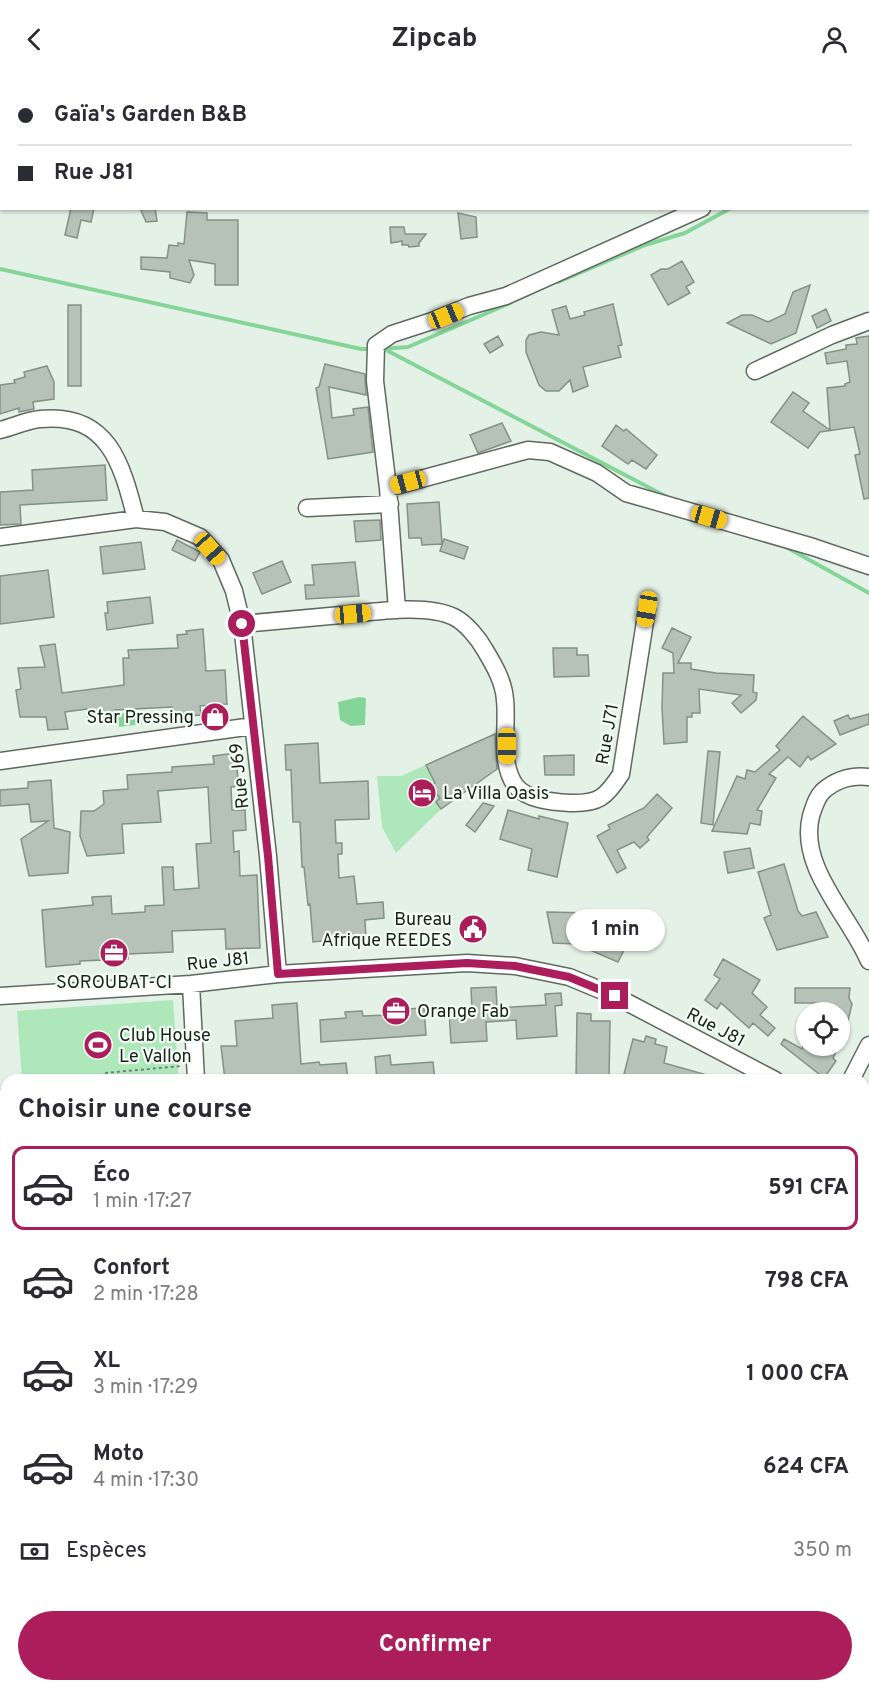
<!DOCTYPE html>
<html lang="fr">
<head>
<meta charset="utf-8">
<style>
	body { margin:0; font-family:Overpass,sans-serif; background:#f7f7f7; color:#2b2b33; height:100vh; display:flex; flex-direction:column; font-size:22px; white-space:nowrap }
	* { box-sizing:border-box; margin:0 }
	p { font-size:20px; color:#7c7c81 }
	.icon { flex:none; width:33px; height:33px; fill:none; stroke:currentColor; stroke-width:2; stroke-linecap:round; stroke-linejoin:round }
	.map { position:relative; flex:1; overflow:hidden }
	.details { position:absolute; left:0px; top:996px; width:870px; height:618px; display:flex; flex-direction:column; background:#fff; border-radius:18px 18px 0 0; box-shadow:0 2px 4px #0004 }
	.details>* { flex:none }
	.guide { position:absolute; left:0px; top:0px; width:870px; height:132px; box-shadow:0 2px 4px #0004; display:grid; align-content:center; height:132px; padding:0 18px; background:#fff }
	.controls { position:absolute; left:796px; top:924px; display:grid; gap:12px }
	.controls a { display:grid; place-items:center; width:54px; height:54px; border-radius:50%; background:#fff; box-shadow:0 2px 4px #0004; font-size:30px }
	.end { position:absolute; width:27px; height:27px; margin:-14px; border:8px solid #ab1d5b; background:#fff; box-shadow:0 0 0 3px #fff }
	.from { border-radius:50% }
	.bubble { position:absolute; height:42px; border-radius:21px; background:#fff; box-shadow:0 2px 4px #0004; font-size:20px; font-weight:700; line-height:42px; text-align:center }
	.car { position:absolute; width:18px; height:36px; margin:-18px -9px; border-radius:8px; box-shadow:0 0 4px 2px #0007; background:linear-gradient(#f5c518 24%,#345 0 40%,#f5c518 0 76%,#345 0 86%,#f5c518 0) }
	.guide b { display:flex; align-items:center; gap:21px; height:57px; font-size:22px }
	.guide b+b { border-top:2px solid #e1e1e2 }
	.guide i { width:15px; height:15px; background:#2b2b33 }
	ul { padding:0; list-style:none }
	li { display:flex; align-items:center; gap:18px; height:84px; margin:0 12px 9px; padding:0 6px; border:3px solid transparent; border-radius:12px }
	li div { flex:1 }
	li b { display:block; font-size:22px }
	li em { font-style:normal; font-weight:700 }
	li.active { border-color:#ab1d5b }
	li>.icon { width:54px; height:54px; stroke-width:1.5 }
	h2 { padding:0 18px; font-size:27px; line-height:72px }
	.pay { display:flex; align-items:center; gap:15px; height:66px; padding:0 18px; font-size:22px }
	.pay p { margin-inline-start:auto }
	.button { display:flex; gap:12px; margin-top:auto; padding:12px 18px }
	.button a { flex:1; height:69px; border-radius:36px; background:#ab1d5b; color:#fff; font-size:24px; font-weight:700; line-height:69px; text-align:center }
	header { display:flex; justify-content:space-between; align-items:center; height:78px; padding:0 18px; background:#fff; font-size:27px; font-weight:700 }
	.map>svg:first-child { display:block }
</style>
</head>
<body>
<header><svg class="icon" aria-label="back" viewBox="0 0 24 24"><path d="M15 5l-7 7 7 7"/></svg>Zipcab<svg class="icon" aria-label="person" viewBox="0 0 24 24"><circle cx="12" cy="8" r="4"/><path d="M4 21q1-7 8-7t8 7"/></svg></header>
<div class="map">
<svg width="869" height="1614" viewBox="0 0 869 1614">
	<rect width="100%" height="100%" fill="#e4f1e7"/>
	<path fill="#aee7ba" d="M501 653V689L441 731 396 775 382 749 377 698H401Z
		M173 922 179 1002H22L17 933Z
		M142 1608H221V1614H143Z"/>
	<path fill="#85d599" d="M359 619 366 620 365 647 351 648 340 642 338 624Z
		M140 633 142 646 119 649 118 636Z"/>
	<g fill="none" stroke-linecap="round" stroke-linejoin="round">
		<path stroke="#85d599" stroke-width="4" d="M868 67H869
			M0 191 361 271H372
			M558 204 645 167 685 155 731 130
			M380 271 408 269 510 225
			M386 272 669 420
			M786 469 869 515"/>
	</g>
	<path fill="#b6c2b8" stroke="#859087" stroke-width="1.5" d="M71 130H94L91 144 81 142 77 160 65 157Z
		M140 130H155L157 143 146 144Z
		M187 134 207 135V142H238V207H215V186L189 182 194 197 190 205 170 200V194L141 191V179L167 180 169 167 178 168V165L184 166Z
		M458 135 476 139 477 159 461 161Z
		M390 149H404L405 156H426L419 165V168L409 169 408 167H402V163L391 165Z
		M682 183 694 204 686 209 690 215 668 227 651 197 661 191H668Z
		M810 207 796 255 771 266 727 245 742 237H752L768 244 785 236 793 214Z
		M613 226 622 267 618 268 621 279 583 289 588 308 573 314 570 302 559 313H546L539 307 526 274V262L529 257 541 254 559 257 552 232 566 228 570 241 585 237 584 234Z
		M68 227H81V308H68Z
		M826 231 831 243 817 250 812 238Z
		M498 258 503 267 490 275 484 266Z
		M869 258V420L864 421 855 377 860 376 854 349 820 354 808 370 771 344 793 314 809 325 803 333 830 352 827 310 845 308V306L850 304 847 283 827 286 825 275 846 271V267L857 266 856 260Z
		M325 286 365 296 366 317 329 309 332 340 354 337 353 331 368 329 373 374 328 381 316 310 319 309Z
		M47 288 54 304V321L33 324 34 331 19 334V330L0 336V307L15 305 14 302 25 299 24 294Z
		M502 345 511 363 478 375 470 357Z
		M616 347 624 353 626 351 657 377 646 391 632 382 628 386 602 368Z
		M105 387 107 422 20 427 21 446 0 447V414L33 412 32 392Z
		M439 424 442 466 422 467 421 460H409L407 426Z
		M380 442 381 462 356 464 354 443Z
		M444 461 468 469 464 481 440 473Z
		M177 462 200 474 195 483 172 472Z
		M141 464 145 491 103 496 100 469Z
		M282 483 291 504 262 516 253 495Z
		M355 484 359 518 306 521 305 507H314L312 487Z
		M48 492 54 539 0 546V498Z
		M150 519 153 545 107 552 105 535H108L107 524Z
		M672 550 691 559 678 585H691V591L716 595 754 597 753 614 757 615 756 622 741 635 732 625 741 617 699 611 700 635H692V639H687V664L664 666 662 630 663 595H674L673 575 662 570Z
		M203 551 206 593 225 592 227 626 200 628 201 637 172 639V629L115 632 116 639 88 643 87 631 65 634 68 651 48 652 46 639H20L16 612 21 611 18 590 45 589 40 568 55 566 62 615 124 607 123 580H129L128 572 178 570 177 557 187 556 186 553Z
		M553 570H577V577H588L589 598 554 599Z
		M869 636V646L840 657 834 643 848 637 850 641Z
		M803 638 836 666 811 682 808 678 800 689 788 679 769 696 776 700 757 732 762 733 760 747 750 745 747 756 712 753 737 698 745 701 747 692 755 694 780 672 776 668Z
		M495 656 497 691 441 731 436 724 440 720 429 707 435 705 426 687Z
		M318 665 320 705 368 703 369 741 335 742 336 765H342V776H338L339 800 354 798 357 826 383 824 384 840 365 842 366 861 351 862V860L313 864 310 826 308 827 304 789H302L300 744H293L291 692H286L285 667Z
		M708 673 720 674 713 747 701 745Z
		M235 675 239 708 231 709 232 732H245L246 752 233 753 234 774 239 773 240 798 257 797 260 870 226 871 225 851 172 853 173 874 128 876V881L80 883V886L46 889 42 832 93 827 92 819 111 818 112 836 145 834V828L164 827 162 789H173L174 812 199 810 196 766 211 765 208 709 158 713 161 744 122 746 124 775 87 778 80 758 81 733H94L104 726 103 713 128 711 127 697 172 694V689L214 686 213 678Z
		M574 677V697H545L544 678Z
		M51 702 54 750 70 754 68 795 29 798 21 761 48 743 31 744 29 726 0 728V712L28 710V704Z
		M657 716 672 730 647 759 649 762 640 770 634 764 617 772 626 790 617 795 597 758 610 751 608 747 644 730Z
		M483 725 494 728 475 754 466 747Z
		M508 732 539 741V738L568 745 557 799 528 792 532 771 500 761Z
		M750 770 754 790 728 795 724 774Z
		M784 786 798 833 802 838 816 834 828 859 777 872 764 840 771 837 758 794Z
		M547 834 592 835V844L613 851 630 860 618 884 576 866 553 865Z
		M723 881 760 902 752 915 767 929 760 937 775 950 768 958 753 945 749 950 721 925 717 931 705 922 720 901 714 897Z
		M496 909 497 930 546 927 545 916 561 915 562 927 555 928 557 958 517 961 516 942 486 944 487 963 451 965 449 933 472 931 471 910Z
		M795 910H850L849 920 852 926 844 959H840V934H818L822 925H795Z
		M405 924V931L424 930 426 957 321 964 320 942 346 940 345 934 362 933 363 938 389 937 388 925Z
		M297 925 301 986 319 984 320 987 346 985 348 1002H225L221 968H237L235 943 273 940 272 927Z
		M577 935 591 936V943H610L609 1002H576Z
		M646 958 656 961 655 966 667 969 664 985 714 999 713 1002H647L624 996 633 961 644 964Z
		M784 961 802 971 803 968H839L833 980 836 983 824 1000 781 966Z
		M390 977 391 987 433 984 435 1002H377L375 979Z"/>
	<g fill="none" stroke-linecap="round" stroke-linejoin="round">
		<g stroke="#5e6960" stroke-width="19">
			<path id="minor" d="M436 0V2
				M868 55H869
				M755 293 832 257 869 243
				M0 352C13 349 27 342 40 341 109 334 122 387 136 441
				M388 410 528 372 550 374 597 395 626 415 813 469 869 488
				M307 430 390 426
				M0 459 136 441 165 444 200 459 221 482 234 513 242 546 268 778 278 896
				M397 532 388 410 375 303 376 267 392 256 432 243 469 228 506 218 702 130
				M242 546C275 543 308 540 341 537 372 534 427 525 454 539 466 545 479 561 485 572 494 587 504 604 505 622 508 648 499 684 515 707 526 722 553 724 570 725 599 726 606 719 621 696L647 531
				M0 683 253 648
				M869 699C851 697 837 701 823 713 816 720 814 729 811 738 798 789 850 838 869 883
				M191 906 196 1002
				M0 918 191 906 278 896 467 885 515 888 569 899 615 918 775 1002
				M851 1002 869 967
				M0 1020 6 1078
				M864 1046 869 1048
				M0 1466H6
				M0 1503H6
				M864 1521 869 1520
				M0 1600 6 1599
				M39 1608 40 1614
				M239 1608V1614
				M779 1608 780 1614"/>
		</g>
		<g stroke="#5e6960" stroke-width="22">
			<path id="major" d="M864 1303 869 1302
				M0 1398 6 1397"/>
		</g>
		<path stroke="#757e77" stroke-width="2" stroke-dasharray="3 3" stroke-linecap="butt" d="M105 995 181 988"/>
		<use href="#minor" stroke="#fff" stroke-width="16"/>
		<use href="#major" stroke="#fff" stroke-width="20"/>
	</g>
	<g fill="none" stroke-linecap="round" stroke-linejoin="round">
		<path stroke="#ab1d5b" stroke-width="8" d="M242 546 268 778 278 896 467 885 515 888 569 899 615 918"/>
	</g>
	<defs>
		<g id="shop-disc" transform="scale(1.5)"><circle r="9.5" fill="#ab1d5b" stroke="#f2fef4"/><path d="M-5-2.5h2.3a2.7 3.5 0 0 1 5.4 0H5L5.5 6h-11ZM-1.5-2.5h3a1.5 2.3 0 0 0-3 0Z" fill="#fff"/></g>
		<g id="hotel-disc" transform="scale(1.5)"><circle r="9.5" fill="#ab1d5b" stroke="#f2fef4"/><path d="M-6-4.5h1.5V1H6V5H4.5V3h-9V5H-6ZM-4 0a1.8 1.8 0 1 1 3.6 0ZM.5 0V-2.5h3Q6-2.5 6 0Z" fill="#fff"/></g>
		<g id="civic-disc" transform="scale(1.5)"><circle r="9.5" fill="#ab1d5b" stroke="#f2fef4"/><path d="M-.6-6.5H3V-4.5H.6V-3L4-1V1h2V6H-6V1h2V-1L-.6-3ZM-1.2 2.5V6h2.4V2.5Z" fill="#fff"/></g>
		<g id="office-disc" transform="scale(1.5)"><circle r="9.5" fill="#ab1d5b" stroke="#f2fef4"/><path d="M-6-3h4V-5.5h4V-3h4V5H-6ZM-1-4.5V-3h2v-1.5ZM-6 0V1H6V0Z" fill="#fff"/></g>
		<g id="stadium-disc" transform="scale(1.5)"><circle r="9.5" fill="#ab1d5b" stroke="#f2fef4"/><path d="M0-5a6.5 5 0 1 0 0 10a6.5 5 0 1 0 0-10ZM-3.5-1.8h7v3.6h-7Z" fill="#fff"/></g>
	</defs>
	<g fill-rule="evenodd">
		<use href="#shop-disc" x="215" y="639"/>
		<use href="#hotel-disc" x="422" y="715"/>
		<use href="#civic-disc" x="473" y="851"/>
		<use href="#office-disc" x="114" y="875"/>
		<use href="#office-disc" x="396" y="933"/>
		<use href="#stadium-disc" x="98" y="967"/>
	</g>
	<g text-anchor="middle" stroke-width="4.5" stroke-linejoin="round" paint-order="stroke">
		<g font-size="18" fill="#1a1f1b" stroke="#f2fef4" text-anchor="start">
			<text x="194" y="645" text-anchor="end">Star Pressing</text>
			<text x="443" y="721">La Villa Oasis</text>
			<text x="452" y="847" text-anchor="end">Bureau<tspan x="452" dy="21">Afrique REEDES</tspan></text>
			<text x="114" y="910" text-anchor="middle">SOROUBAT-CI</text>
			<text x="417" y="939">Orange Fab</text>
			<text x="119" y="963">Club House<tspan x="119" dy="21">Le Vallon</tspan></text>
		</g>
		<g font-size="18" fill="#1a1f1b" stroke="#f2fef4">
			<text transform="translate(607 656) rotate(-80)" y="6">Rue J71</text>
			<text transform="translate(239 698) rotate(-96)" y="6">Rue J69</text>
			<text transform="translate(218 883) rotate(-6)" y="6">Rue J81</text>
			<text transform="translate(716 949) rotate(28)" y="6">Rue J81</text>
		</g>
	</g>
</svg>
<div class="controls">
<a><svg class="icon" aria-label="locate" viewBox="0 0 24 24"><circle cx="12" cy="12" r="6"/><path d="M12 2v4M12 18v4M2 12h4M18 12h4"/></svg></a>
</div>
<i class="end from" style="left:242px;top:546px"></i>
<i class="end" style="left:615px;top:918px"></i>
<div class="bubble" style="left:566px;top:831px;width:99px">1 min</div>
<i class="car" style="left:446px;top:238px;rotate:68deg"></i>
<i class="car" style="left:408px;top:404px;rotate:255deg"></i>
<i class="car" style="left:709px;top:439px;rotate:106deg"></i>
<i class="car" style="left:210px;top:471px;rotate:139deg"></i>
<i class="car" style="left:647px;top:531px;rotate:189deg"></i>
<i class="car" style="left:353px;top:536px;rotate:85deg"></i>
<i class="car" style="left:507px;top:668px;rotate:180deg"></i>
<div class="guide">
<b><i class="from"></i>Gaïa's Garden B&amp;B</b>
<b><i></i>Rue J81</b>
</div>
<section class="details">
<h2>Choisir une course</h2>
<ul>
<li class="active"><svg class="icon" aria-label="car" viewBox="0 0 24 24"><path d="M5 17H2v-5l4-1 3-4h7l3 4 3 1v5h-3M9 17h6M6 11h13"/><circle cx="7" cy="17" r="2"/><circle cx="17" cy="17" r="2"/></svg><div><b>Éco</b><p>1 min · 17:27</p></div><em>591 CFA</em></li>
<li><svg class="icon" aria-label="car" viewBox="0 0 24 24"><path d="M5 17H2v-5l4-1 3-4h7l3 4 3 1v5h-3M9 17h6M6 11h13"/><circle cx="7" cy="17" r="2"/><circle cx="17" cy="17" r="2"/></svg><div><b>Confort</b><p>2 min · 17:28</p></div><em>798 CFA</em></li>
<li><svg class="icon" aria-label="car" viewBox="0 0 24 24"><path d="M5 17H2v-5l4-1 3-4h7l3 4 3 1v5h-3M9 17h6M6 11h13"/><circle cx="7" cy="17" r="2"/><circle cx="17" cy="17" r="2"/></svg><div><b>XL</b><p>3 min · 17:29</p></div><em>1 000 CFA</em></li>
<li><svg class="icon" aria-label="car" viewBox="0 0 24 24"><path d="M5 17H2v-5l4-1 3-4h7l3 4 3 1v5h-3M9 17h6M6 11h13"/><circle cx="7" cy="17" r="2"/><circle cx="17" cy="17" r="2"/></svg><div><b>Moto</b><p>4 min · 17:30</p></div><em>624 CFA</em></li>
</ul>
<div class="pay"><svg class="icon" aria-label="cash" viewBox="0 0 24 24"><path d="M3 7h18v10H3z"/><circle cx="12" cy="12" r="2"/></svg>Espèces<p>350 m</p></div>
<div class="button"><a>Confirmer</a></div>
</section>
</div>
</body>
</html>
